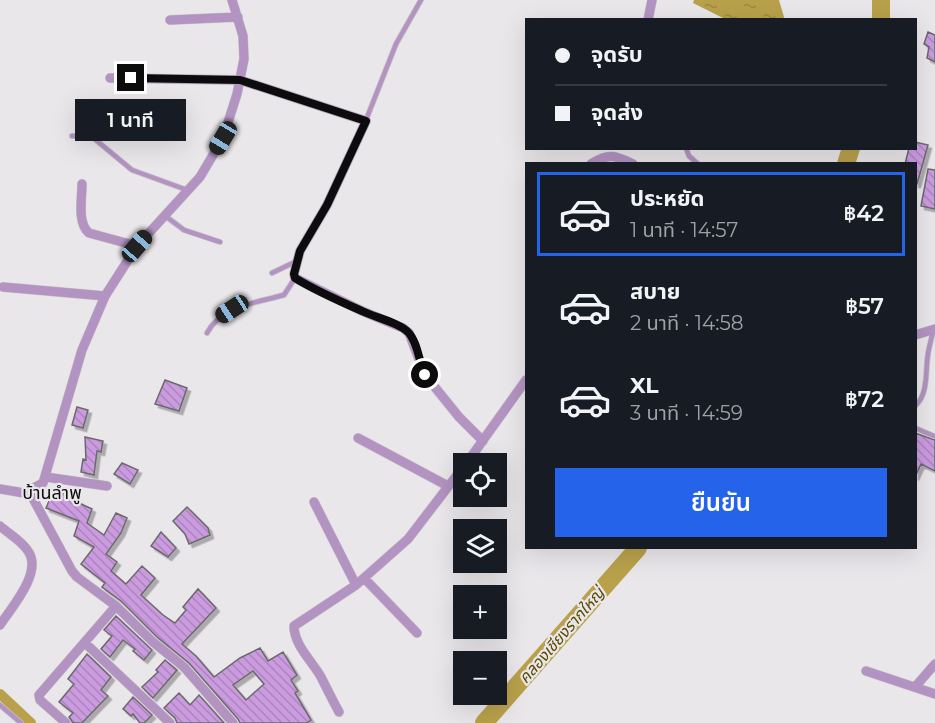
<!DOCTYPE html>
<html lang="th">
<head>
<meta charset="utf-8">
<style>
	body { margin:0; font-family:Montserrat,"Noto Sans Thai",sans-serif; background:#20242c; color:#f1f3f6; height:100vh; display:flex; flex-direction:column; font-size:22px; white-space:nowrap }
	* { box-sizing:border-box; margin:0 }
	p { font-size:20px; color:#9ea1a6 }
	.icon { flex:none; width:33px; height:33px; fill:none; stroke:currentColor; stroke-width:2; stroke-linecap:round; stroke-linejoin:round }
	.map { position:relative; flex:1; overflow:hidden }
	.details { position:absolute; left:525px; top:162px; width:392px; height:387px; display:flex; flex-direction:column; background:#171b24; border-radius:0px; box-shadow:0 6px 24px #0002 }
	.details>* { flex:none }
	.top-card { position:absolute; left:525px; top:18px; width:392px; height:132px; border-radius:0px; box-shadow:0 6px 24px #0002; display:grid; align-content:center; height:132px; padding:0 30px; background:#171b24 }
	.buttons { position:absolute; left:453px; top:453px; display:grid; gap:12px }
	.buttons a { display:grid; place-items:center; width:54px; height:54px; border-radius:0px; background:#171b24; box-shadow:0 6px 24px #0002; font-size:30px }
	.end { position:absolute; width:27px; height:27px; margin:-14px; border:8px solid #0d0c0d; background:#fff; box-shadow:0 0 0 3px #fff }
	.from { border-radius:50% }
	.bubble { position:absolute; height:42px; border-radius:0px; background:#171b24; box-shadow:0 6px 24px #0002; font-size:20px; font-weight:600; line-height:42px; text-align:center }
	.car { position:absolute; width:18px; height:36px; margin:-18px -9px; border-radius:8px; box-shadow:0 0 4px 2px #0007; background:linear-gradient(#222 24%,#8ab4d8 0 40%,#222 0 76%,#8ab4d8 0 86%,#222 0) }
	.top-card b { display:flex; align-items:center; gap:21px; height:57px; font-size:22px }
	.top-card b+b { border-top:2px solid #363941 }
	.top-card i { width:15px; height:15px; background:#f1f3f6 }
	ul { padding:10px 0 0; list-style:none }
	li { display:flex; align-items:center; gap:18px; height:84px; margin:0 12px 9px; padding:0 18px; border:3px solid transparent; border-radius:0px }
	li div { flex:1 }
	li b { display:block; font-size:22px }
	li em { font-style:normal; font-weight:600 }
	li.on { border-color:#2563eb }
	li>.icon { width:54px; height:54px; stroke-width:1.5 }
	.primary-button { display:flex; gap:12px; margin-top:auto; padding:12px 30px }
	.primary-button a { flex:1; height:69px; border-radius:0px; background:#2563eb; color:#fff; font-size:24px; font-weight:600; line-height:69px; text-align:center }
	.map>svg:first-child { display:block }
</style>
</head>
<body>
<div class="map">
<svg width="935" height="723" viewBox="0 0 935 723">
	<defs>
		<pattern id="water-ripples" width="26" height="14" patternUnits="userSpaceOnUse" patternTransform="scale(1.5)"><rect width="26" height="14" fill="#b9a14b"/><path d="M2 4q2-2 4 0t4 0M15 11q2-2 4 0t4 0" fill="none" stroke="#9e8940"/></pattern>
		<pattern id="building-back-hatch" width="6" height="6" patternUnits="userSpaceOnUse" patternTransform="scale(1.5)"><rect width="6" height="6" fill="#cb9be0"/><path d="M-1 5l2 2M0 0l6 6M5-1l2 2" fill="none" stroke="#ad84bf"/></pattern>
		<filter id="shadow"><feDropShadow dx="3.5" dy="3.5" stdDeviation="0" flood-color="#0004"/></filter>
	</defs>
	<rect width="100%" height="100%" fill="#eae7eb"/>
	<path fill="url(#water-ripples)" d="M694 0H779L784 17 783 20 725 19 693 3Z"/>
	<g fill="none" stroke-linecap="round" stroke-linejoin="round">
		<path stroke="#b9a14b" stroke-width="10" d="M0 694 31 723"/>
		<path stroke="#b9a14b" stroke-width="18" d="M881 20V0
			M846 164 851 148
			M484 723 638 548"/>
	</g>
	<path fill="url(#building-back-hatch)" stroke="#6c696d" stroke-width="1.5" fill-rule="evenodd" filter="url(#shadow)" d="M928 32 935 35V62L927 58 929 47 924 44Z
		M915 142 928 145 917 184H915V164H905L909 148H915Z
		M928 169 935 170V209L921 206Z
		M165 380 187 388 179 411 155 404Z
		M77 407 88 410 83 428 72 425Z
		M915 433 935 440V471L921 464 915 477Z
		M85 437 103 441 101 452 97 451 94 475 81 472 83 459 86 460Z
		M122 463 138 470 130 484 114 474Z
		M54 489 66 495 65 497 79 501V503L92 509 87 523 104 535 116 513 127 518 121 533 106 554 117 562 111 571 126 584 142 566 155 578 141 595 163 615 175 623 186 610 183 607 198 589 216 608 182 644 196 656 214 677 240 658 260 648 268 661 283 652 297 675 291 680 298 691 295 693 311 720 307 723H240L238 719 189 663 157 637 121 601 102 587 105 583 81 564 94 547 74 536 79 521 46 508ZM253 671 264 684 246 700 233 685Z
		M187 507 208 528 210 535 189 544 185 534 173 521Z
		M161 532 176 548 168 557 151 546Z
		M116 616 152 650 144 660 133 651 135 649 123 640 110 657 101 649 112 636 104 630Z
		M87 654 111 677 101 690 108 696 82 723H73L69 717 73 713 59 702 74 684 68 679Z
		M165 660 177 670 153 698 142 687 158 672 156 670Z
		M179 693 190 705 199 695 224 723H177L175 718 164 708Z
		M133 697 152 715 144 723H140L133 714 131 716 123 709Z"/>
	<g fill="none" stroke-linecap="round" stroke-linejoin="round">
		<g stroke="#c7c4c7" stroke-width="6">
			<path id="lane" d="M366 120 396 44 421 0
				M72 136H91L132 170 187 190
				M686 148 689 156 698 164
				M164 215 184 230 220 242
				M272 273 297 261
				M207 333C222 305 256 303 284 295L295 278
				M915 406C929 394 925 371 928 354 929 346 932 338 933 330
				M915 428 934 436
				M0 705 21 723"/>
		</g>
		<g stroke="#c7c4c7" stroke-width="10">
			<path id="street" d="M170 20 238 17
				M648 20 652 0
				M110 78 240 80 366 121 327 205 300 251 294 274 295 278 362 311 403 328 409 333 425 375 459 417 483 441
				M591 164C608 153 615 155 633 164
				M82 184C82 199 77 223 89 233L137 246
				M3 287 105 296
				M915 335 935 329
				M358 438 448 486
				M466 464 526 380
				M46 477 107 486
				M0 489 24 493 43 483 82 350 105 296 137 246 200 177 223 138 237 94 244 59 243 36 232 0
				M29 491 72 571 77 577 116 606 39 695 40 700 66 723
				M314 502 356 585
				M0 526C9 534 22 541 28 551 43 572 12 607 0 625
				M364 578 417 633
				M116 606 153 642 184 667 233 723
				M85 643 170 723
				M866 671 935 694
				M915 687 935 664
				M339 712C333 701 327 689 321 677 312 661 294 645 294 626L356 585 408 539 464 466"/>
		</g>
		<use href="#lane" stroke="#b393c2" stroke-width="4.5"/>
		<use href="#street" stroke="#b393c2" stroke-width="9"/>
	</g>
	<g fill="none" stroke-linecap="round" stroke-linejoin="round">
		<path stroke="#0d0c0d" stroke-width="8" d="M131 78 240 80 366 121 327 205 300 251 294 274 295 278C316 291 339 301 362 311 374 317 400 323 408 332 418 342 419 363 425 375"/>
	</g>
	<g text-anchor="middle" stroke-width="4.5" stroke-linejoin="round" paint-order="stroke">
		<g font-size="16" font-style="italic" fill="#5b4a02" stroke="#eae7eb">
			<text transform="translate(561 635) rotate(-49)" y="6">คลองเชียงรากใหญ่</text>
		</g>
		<g font-size="18" fill="#0d0c0d" stroke="#eae7eb">
			<text x="52" y="499">บ้านลำพู</text>
		</g>
	</g>
</svg>
<div class="buttons">
<a><svg class="icon" aria-label="locate" viewBox="0 0 24 24"><circle cx="12" cy="12" r="6"/><path d="M12 2v4M12 18v4M2 12h4M18 12h4"/></svg></a>
<a><svg class="icon" aria-label="layers" viewBox="0 0 24 24"><path d="M12 4l9 5-9 5-9-5zM3 14l9 5 9-5"/></svg></a>
<a>+</a>
<a>−</a>
</div>
<i class="end from" style="left:425px;top:375px"></i>
<i class="end" style="left:131px;top:78px"></i>
<div class="bubble" style="left:75px;top:99px;width:111px">1 นาที</div>
<i class="car" style="left:223px;top:138px;rotate:211deg"></i>
<i class="car" style="left:137px;top:246px;rotate:41deg"></i>
<i class="car" style="left:232px;top:309px;rotate:237deg"></i>
<div class="top-card">
<b><i class="from"></i>จุดรับ</b>
<b><i></i>จุดส่ง</b>
</div>
<section class="details">
<ul>
<li class="on"><svg class="icon" aria-label="car" viewBox="0 0 24 24"><path d="M5 17H2v-5l4-1 3-4h7l3 4 3 1v5h-3M9 17h6M6 11h13"/><circle cx="7" cy="17" r="2"/><circle cx="17" cy="17" r="2"/></svg><div><b>ประหยัด</b><p>1 นาที · 14:57</p></div><em>฿42</em></li>
<li><svg class="icon" aria-label="car" viewBox="0 0 24 24"><path d="M5 17H2v-5l4-1 3-4h7l3 4 3 1v5h-3M9 17h6M6 11h13"/><circle cx="7" cy="17" r="2"/><circle cx="17" cy="17" r="2"/></svg><div><b>สบาย</b><p>2 นาที · 14:58</p></div><em>฿57</em></li>
<li><svg class="icon" aria-label="car" viewBox="0 0 24 24"><path d="M5 17H2v-5l4-1 3-4h7l3 4 3 1v5h-3M9 17h6M6 11h13"/><circle cx="7" cy="17" r="2"/><circle cx="17" cy="17" r="2"/></svg><div><b>XL</b><p>3 นาที · 14:59</p></div><em>฿72</em></li>
</ul>
<div class="primary-button"><a>ยืนยัน</a></div>
</section>
</div>
</body>
</html>
